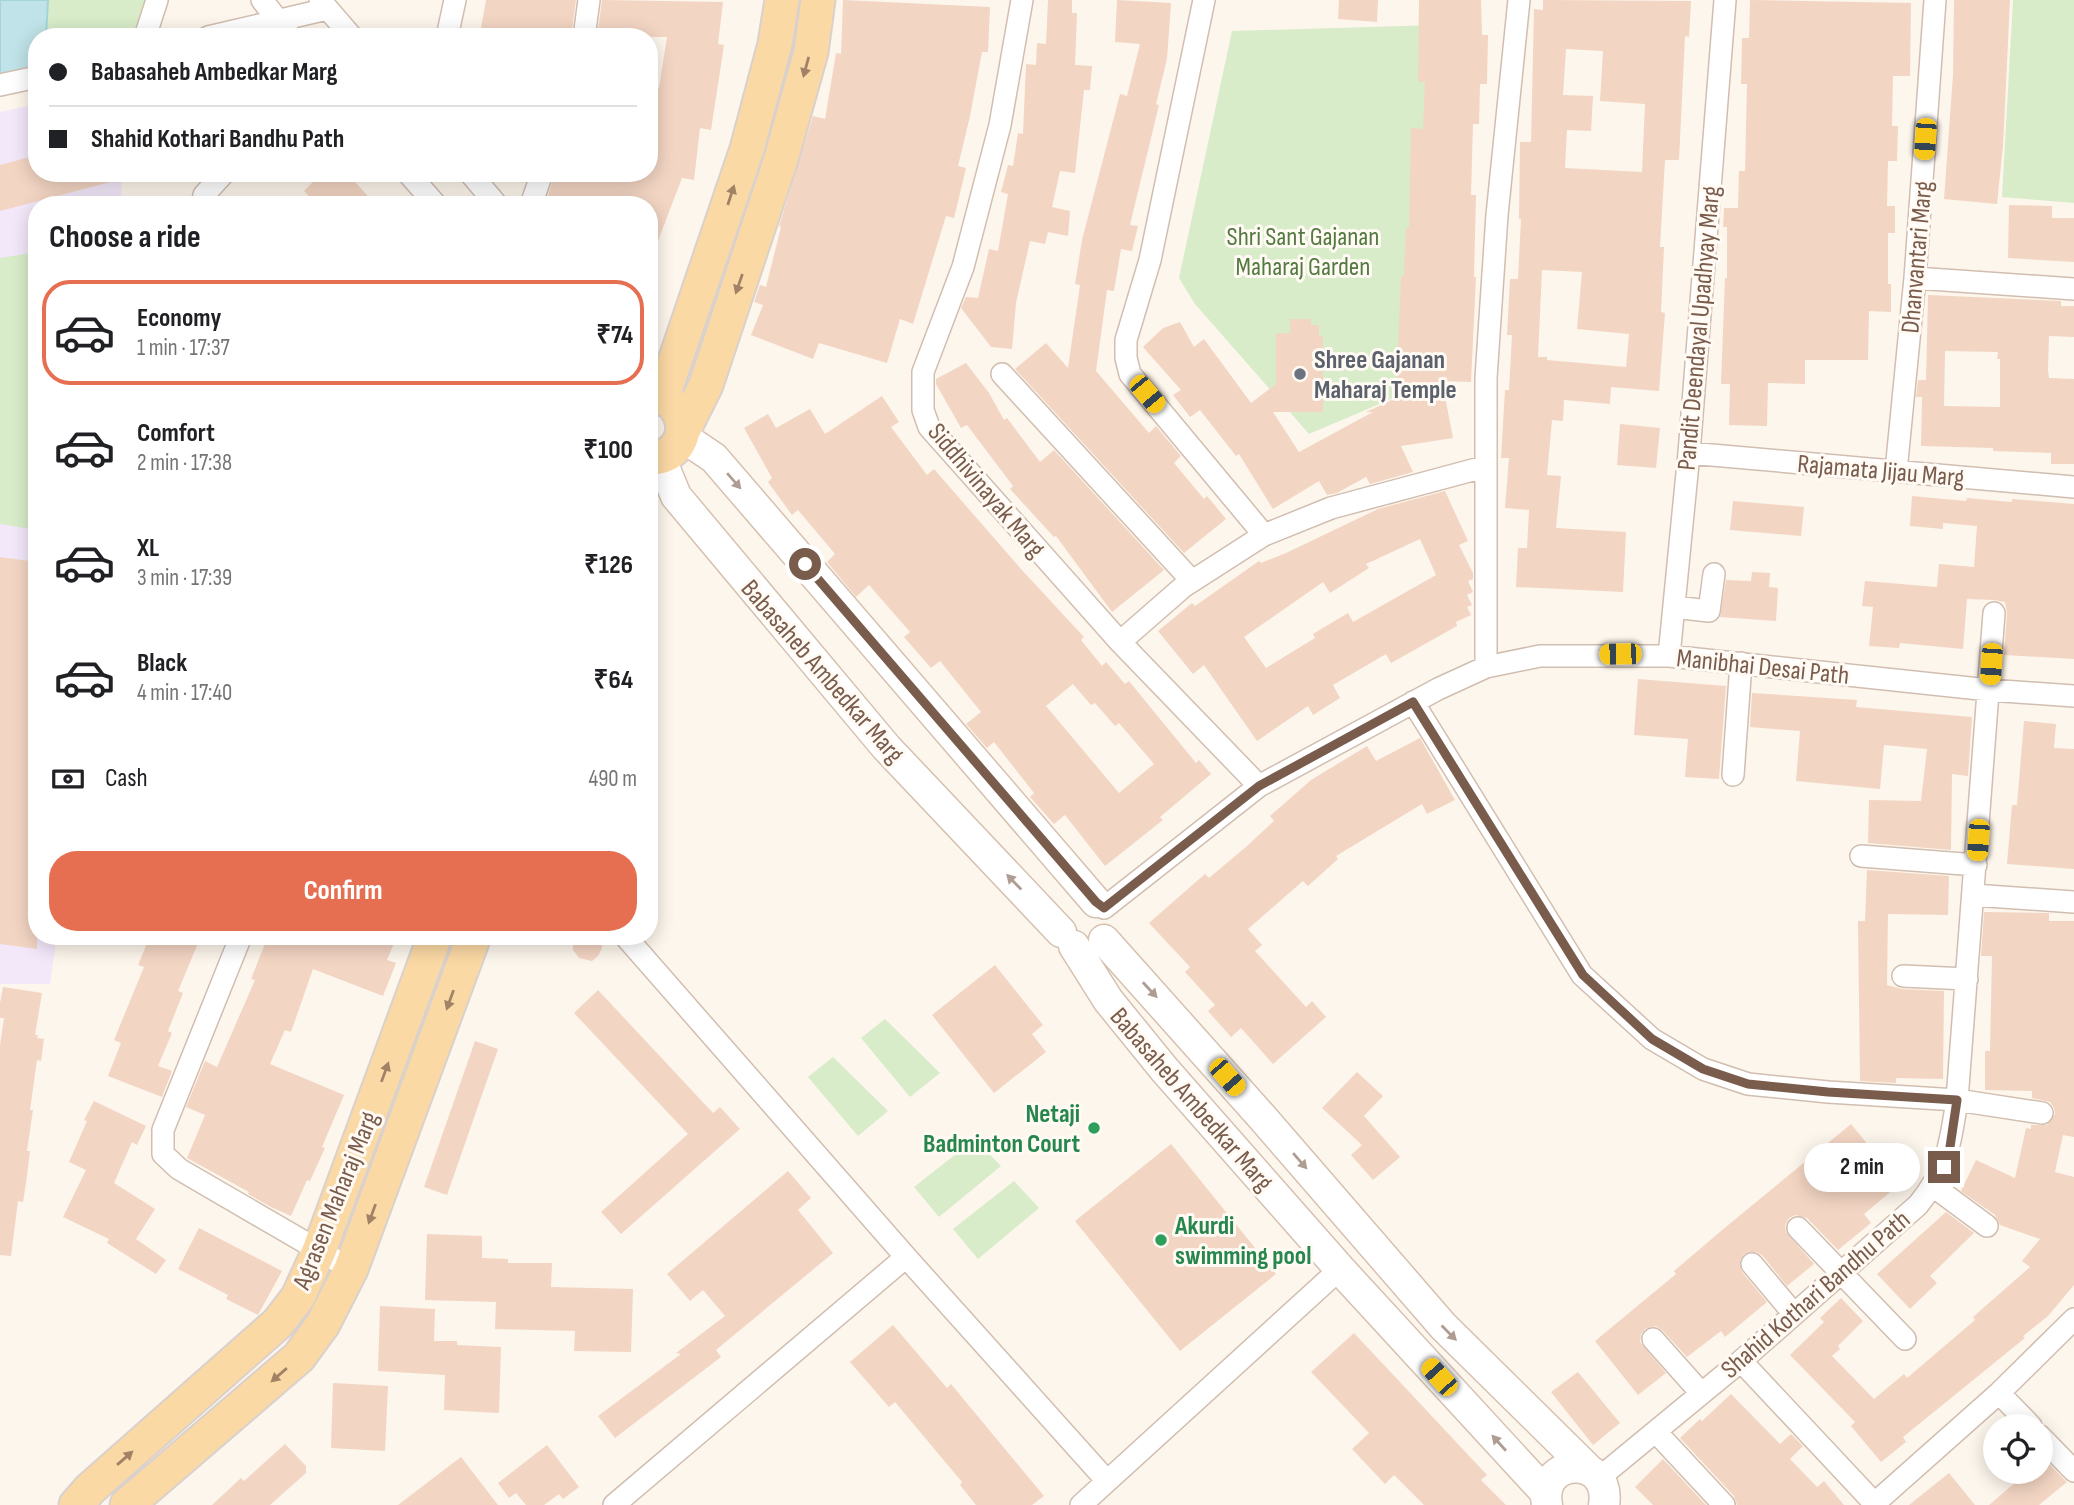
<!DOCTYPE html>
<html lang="en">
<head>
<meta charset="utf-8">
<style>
	body { margin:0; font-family:"Sofia Sans Condensed",sans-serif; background:#f2f2f2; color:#202124; height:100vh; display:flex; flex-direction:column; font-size:26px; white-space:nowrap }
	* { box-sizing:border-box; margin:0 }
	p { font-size:23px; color:#757577 }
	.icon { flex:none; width:38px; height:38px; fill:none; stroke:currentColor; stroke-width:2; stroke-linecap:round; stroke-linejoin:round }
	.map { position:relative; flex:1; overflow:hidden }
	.details { position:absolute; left:28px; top:196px; width:630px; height:749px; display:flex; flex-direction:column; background:#fff; border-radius:28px; box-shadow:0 4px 18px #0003 }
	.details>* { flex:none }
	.guide { position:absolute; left:28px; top:28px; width:630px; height:154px; border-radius:28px; box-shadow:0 4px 18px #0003; display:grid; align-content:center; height:154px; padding:0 21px; background:#fff }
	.controls { position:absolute; left:1983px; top:1414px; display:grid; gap:14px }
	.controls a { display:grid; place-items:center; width:70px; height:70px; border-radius:50%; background:#fff; box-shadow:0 4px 18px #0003; font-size:35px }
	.end { position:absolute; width:32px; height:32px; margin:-16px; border:9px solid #7a5c4d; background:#fff; box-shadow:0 0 0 4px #fff }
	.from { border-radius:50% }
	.bubble { position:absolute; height:49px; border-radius:24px; background:#fff; box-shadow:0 4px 18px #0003; font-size:23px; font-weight:700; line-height:49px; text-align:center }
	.car { position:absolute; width:21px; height:42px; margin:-21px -10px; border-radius:9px; box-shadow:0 0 5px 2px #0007; background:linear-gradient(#f5c518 24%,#345 0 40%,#f5c518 0 76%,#345 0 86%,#f5c518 0) }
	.guide b { display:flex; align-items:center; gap:24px; height:66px; font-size:26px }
	.guide b+b { border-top:2px solid #e0e0e0 }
	.guide i { width:18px; height:18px; background:#202124 }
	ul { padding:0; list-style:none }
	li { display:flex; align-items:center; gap:21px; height:105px; margin:0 14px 10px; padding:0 7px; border:4px solid transparent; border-radius:28px }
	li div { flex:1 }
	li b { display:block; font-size:26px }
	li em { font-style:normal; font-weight:700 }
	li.on { border-color:#e76f51 }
	li>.icon { width:63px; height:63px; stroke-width:1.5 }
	h2 { padding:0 21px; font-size:32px; line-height:84px }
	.pay { display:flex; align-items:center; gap:18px; height:77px; padding:0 21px; font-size:26px }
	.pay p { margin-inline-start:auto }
	.button { display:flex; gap:14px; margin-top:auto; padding:14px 21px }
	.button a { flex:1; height:80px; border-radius:28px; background:#e76f51; color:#fff; font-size:28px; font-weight:700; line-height:80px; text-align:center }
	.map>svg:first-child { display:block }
</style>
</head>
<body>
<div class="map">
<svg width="2074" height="1505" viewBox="0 0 2074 1505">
	<rect width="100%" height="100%" fill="#fdf6ec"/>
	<path fill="#f3e8fa" d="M37 104V173H122L121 205H37V936H57L50 984H0V112Z"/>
	<path fill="#d8ecc9" d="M48 0H155L143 37H46Z
		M2013 0H2074V203L2002 197Z
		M1436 25 1410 391 1309 434 1195 304 1179 278 1232 31Z
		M37 252V530L0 524V258Z
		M885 1019 940 1073 910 1097 861 1038Z
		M833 1057 888 1111 858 1136 808 1077Z
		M975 1139 1001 1166 939 1217 914 1187Z
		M1014 1181 1039 1208 978 1259 953 1229Z"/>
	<path fill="#bfe3e8" stroke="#a5d3da" stroke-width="2" d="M0 0H48L46 37H37V77L0 85Z"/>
	<path fill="#f3d5c3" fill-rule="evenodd" d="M486 0H576L571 37H526L481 28Z
		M602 0 723 2 718 44 724 45 711 130 700 128 694 180 682 178 651 259 649 205H545L555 173H649V111L653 87 659 88 667 37H597Z
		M843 0 990 7 988 52H982L970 116 958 166 966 168 954 218 946 216 913 324 900 319 887 363 819 343 813 359 751 335 763 305 754 302 760 285 766 287 781 227 779 226 813 116 825 119 836 53 841 54Z
		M1048 0H1072V13H1077L1075 65 1092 66 1090 90H1084L1075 173 1060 171 1052 207 1070 211 1068 236 1048 232 1045 244 1030 241 1016 303 1012 349 991 347 961 308 966 297 978 298 989 249 998 251 1008 194 1001 192 1008 165 1013 166 1018 133 1023 134 1026 64 1036 65 1037 43 1046 44Z
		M1117 0 1171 3 1167 59 1156 104 1159 105 1130 225 1138 226 1132 251 1121 249 1114 291 1107 290 1096 371 1149 433 1156 426 1181 456 1174 463 1204 499 1207 496 1226 519 1184 553 1015 369 1046 343 1068 368 1080 285 1075 284 1082 240 1120 94 1127 96 1140 44 1115 42Z
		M1339 0H1378L1377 22 1338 19Z
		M1419 0H1481L1482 35H1488L1487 84H1480L1479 124H1473L1471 195H1476L1474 277H1476L1471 382 1442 381 1453 438 1401 446 1413 472 1370 484 1366 477 1337 493 1327 495 1319 481 1273 509 1239 454 1236 456 1200 410 1190 417 1173 395 1181 390 1143 347 1163 328 1180 322 1194 347 1204 339 1251 403 1276 384V333H1290V319H1311V325H1319V336H1323V412H1273L1299 452 1373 412H1366L1396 398 1401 276H1404L1406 228H1409L1411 128 1423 129 1425 82H1418Z
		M1543 0 1691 1 1689 37 1685 36 1679 160H1665L1660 247H1664L1661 312 1665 313 1659 391 1611 387 1610 404 1564 400 1563 421 1552 420 1547 475 1561 476 1556 528 1626 532 1623 592 1516 587 1518 548H1527L1529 510 1505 508 1509 458H1501L1505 390H1509L1512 335H1507L1510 279H1518L1521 219H1519L1520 142H1531L1534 9 1543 10ZM1566 49 1603 51 1600 101 1645 104 1642 172 1565 168 1567 130 1591 131 1593 96 1563 95ZM1542 270 1582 272 1577 329 1629 334 1626 367 1547 360V357H1538Z
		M1750 0 1911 3 1910 76H1893L1892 126H1898L1897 161H1888L1887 206H1895V233H1888V284H1891V312L1869 311 1868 360H1805V384L1768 383 1767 426 1729 425 1730 384H1721L1725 278H1727V227H1723L1724 208H1738L1739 171H1745L1747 84H1741L1742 38H1749Z
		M1954 0H2010L2003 146 1997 204 1944 199 1953 75Z
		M37 155V173H121L122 179 0 211V165Z
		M303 173H347L376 205H317L304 191 312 183Z
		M2009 205 2052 206V218H2074V262L2008 258Z
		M1928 295 2061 301V306H2074V337L2049 336 2048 370 2049 378 2074 379V464H2051V453L1993 451V448L1921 446 1922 397H1916L1918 380H1926ZM1945 351 1998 352 1997 359H2000V407L1944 406Z
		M966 363 989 393 1004 420 1007 418 1040 462 1054 450 1164 570 1112 612 1056 536 1054 537 1010 489 1013 486 967 425 961 428 936 384V379Z
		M882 396 899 422 891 427 927 475 934 469 1021 569 1084 637 1081 640 1102 666 1106 662 1125 684 1129 681 1196 763 1199 760 1211 774 1160 817 1163 820 1105 866 1065 815 1054 824 1030 797 1034 793 994 742 987 748 966 724 981 712 940 661 931 668 904 637 910 632 869 585 856 597 827 562 835 554 798 510 792 515 768 482 772 478 744 428 768 414 776 428 810 409 825 434ZM1073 684 1091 705 1095 703 1115 726 1119 723 1154 764 1119 793 1046 706Z
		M1620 424 1660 428 1656 468 1617 465Z
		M1445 491 1468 541 1459 545 1473 573V579L1468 581 1473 592 1467 595 1472 605 1467 607 1471 615 1456 622 1457 626 1391 663 1386 654 1333 685 1340 698 1313 715 1308 706 1257 741 1204 665 1193 674 1158 631 1192 603 1195 606 1259 561 1261 563 1286 553 1378 509ZM1420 539 1436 575 1353 622 1348 613 1313 634 1315 638 1266 668 1244 637 1323 582 1330 593 1369 568 1366 564Z
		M1912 496 1966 501 1967 498 2012 502V499L2074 504V659L2004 655 2007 613 2005 602 1994 600 1967 599 1963 649 1900 643 1899 648 1869 646 1873 607 1862 606 1865 581 1937 587 1939 564 1974 567 1977 526 1943 523V529L1910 526Z
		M1733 501 1804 507 1801 536 1730 530Z
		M0 557 37 562V949L0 944Z
		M1752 572 1770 573 1769 587 1778 588 1776 621 1720 617 1726 580 1751 581Z
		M1638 679 1726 686 1719 779 1685 777 1688 739 1634 735Z
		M1752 693 1857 700 1856 707 1972 717 1968 776 1952 774 1951 850 1868 843 1869 800 1921 801 1927 749 1884 745 1880 789 1796 781 1800 731 1750 727Z
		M2024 721 2056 724 2054 748 2074 749V869L2007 864 2012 805H2017Z
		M1420 738 1455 800 1427 814 1422 804 1336 856 1338 859 1308 886 1303 881 1248 929 1262 945 1255 951 1306 1007 1312 1001 1326 1017 1273 1064 1241 1028 1231 1037 1208 1011 1215 1005 1185 972 1190 967 1149 923 1205 874 1209 878 1247 846 1274 821 1270 816 1311 780 1367 746 1376 761Z
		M1867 870 1949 876 1948 915 1888 914 1887 985 1902 989 1944 991 1943 1079 1896 1078V1083L1860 1081 1858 921H1865Z
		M1984 912 2049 913V921H2074V1137L2063 1135 2055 1172 2074 1177V1285L2048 1316 2023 1336 2025 1338 1903 1437 1906 1442 1881 1462 1851 1426 1855 1422 1790 1355 1824 1322 1820 1318 1841 1298 1863 1321 1838 1346 1840 1349 1832 1356 1874 1399 1904 1374 1907 1378 1975 1320 1973 1317 2030 1267 2022 1261 2040 1239 2000 1225 1995 1215 1961 1191 1976 1160 2015 1178 2026 1128 2031 1129V1125H2047L2055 1114 2054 1108 2050 1102 2032 1098V1091L1985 1090V1051H1990L1992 956H1981Z
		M150 936H201L178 991 183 993 168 1031 172 1033 158 1066 172 1071 162 1097 108 1076 121 1043 114 1040 144 967 138 965Z
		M268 936H397L387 960 396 963 383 996 313 969 291 1032 285 1030 270 1064 344 1095 322 1147 325 1148 310 1181 307 1180 291 1216 271 1207 248 1194 249 1192 187 1158 205 1115 186 1107 205 1061 217 1067 255 980 251 979Z
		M573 936H602V948L598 956 592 961 579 958 573 950Z
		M995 965 1043 1025 1032 1034 1046 1052 994 1093 932 1015Z
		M3 987 42 993 35 1035H38L37 1038 44 1039 41 1061 37 1060 30 1110H33L27 1151H30L26 1183 23 1202 18 1201 11 1256 0 1255V1045L4 1018H0V1003Z
		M598 990 713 1113 720 1107 740 1129 621 1234 601 1212 688 1134 574 1013Z
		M475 1041 498 1049 447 1195 424 1187Z
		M1357 1072 1383 1096 1364 1116 1400 1157 1373 1180 1351 1155 1362 1145 1322 1108Z
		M94 1101 146 1126 137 1145 132 1142 114 1183 155 1209 136 1239 166 1260 156 1274 107 1243 109 1239 63 1217 86 1170 69 1162 87 1121 84 1120Z
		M1851 1124 1887 1168 1893 1164 1906 1179 1864 1214 1871 1223 1838 1250 1807 1218 1796 1215 1789 1218 1785 1225 1786 1232 1814 1264 1787 1286 1762 1255 1756 1252 1744 1254 1740 1260 1742 1272 1767 1302 1725 1337 1721 1331 1687 1357 1662 1330 1656 1326 1645 1329 1641 1334 1640 1342 1666 1373 1638 1395 1595 1341 1676 1274 1674 1271 1727 1226Z
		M1171 1144 1276 1274 1180 1351 1075 1221Z
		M788 1171 811 1198 798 1210 833 1253 716 1350 721 1357 615 1438 598 1416 681 1354 676 1353 725 1316 703 1290 690 1301 667 1274Z
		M1946 1212 1974 1233 1930 1276 1937 1283 1910 1309 1877 1274Z
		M199 1228 282 1271 258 1315 226 1299 228 1295 178 1269Z
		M427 1234 482 1236V1258L508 1259V1263H552L551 1287 633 1289 631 1352 574 1351 575 1331 495 1329 496 1302 425 1300Z
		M380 1306 435 1309 434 1341H457V1345L501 1347 499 1413 444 1410 445 1375 378 1371Z
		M893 1325 947 1388 951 1384 1044 1496 1032 1505H976L960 1485 962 1482 895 1402 889 1407 850 1362Z
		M1354 1333 1487 1475 1481 1480 1506 1505H1424L1394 1475 1385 1484 1352 1449 1369 1433 1311 1372Z
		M1578 1372 1620 1423 1593 1445 1551 1392Z
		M333 1383 388 1386 385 1451 331 1448Z
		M1731 1394 1780 1444 1791 1434 1803 1446 1790 1459 1817 1487 1824 1481 1844 1505H1737L1734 1496 1680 1438 1700 1419 1702 1421Z
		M285 1444 306 1466V1473L270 1505H212L241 1478 244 1481Z
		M547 1445 579 1487 563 1499 559 1494 544 1505H526L516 1493 509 1498 498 1483Z
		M461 1457 498 1505H398L453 1463Z
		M1663 1459 1706 1505H1653L1635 1487Z
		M2046 1461 2067 1482 2039 1505H1989L2017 1481 2019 1483 2032 1472H2040V1465Z
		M1949 1473 1975 1505H1909Z"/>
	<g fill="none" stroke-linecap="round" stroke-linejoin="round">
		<g stroke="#d1beb0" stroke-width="24">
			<path id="minor" d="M262 0 291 37
				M320 0 352 37
				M1022 0 1000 125 963 267 923 372V410L929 427 1120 642 1259 786
				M1204 0 1150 260 1126 340V358L1130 374 1264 535
				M145 37 157 0
				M208 37 327 9
				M447 37 455 0
				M584 37 589 0
				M0 85 37 77
				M408 173 436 205
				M470 173 497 205
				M202 205 204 195 224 173
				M531 205 542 173
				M1915 278 2074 289
				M1002 374 1192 581
				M1689 453 2074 487
				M1896 471 1915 278 1935 0
				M1674 607 1709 611 1714 574
				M1120 642 1183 587 1264 535 1331 508 1484 467
				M1669 656 1689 453 1725 0
				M1486 667V378L1497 215 1519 0
				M1413 702 1582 975 1652 1039 1703 1069 1748 1084 1828 1092 1957 1100 2042 1113
				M1733 775 1741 663
				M1861 856 1976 865
				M1973 895 2074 902
				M1104 908 1259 786 1438 689 1486 667 1540 656H1669L1989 690 2074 696
				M241 936 163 1130V1154L179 1169 351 1269
				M625 936 906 1257 1107 1481
				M1903 976 1967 979
				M1933 1186 1987 1226
				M1798 1228 1905 1339
				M1752 1264 1794 1314
				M1653 1339 1701 1393
				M1741 1361 1876 1505
				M1999 1393 2031 1426
				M1656 1432 1724 1505
				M2040 1436 2074 1471
				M1599 1478 1741 1361 1918 1205C1948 1168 1950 1145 1957 1100L1994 613
				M1875 1503 1999 1393 2074 1319
				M614 1505 906 1257
				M1081 1505 1340 1269"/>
		</g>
		<g stroke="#d6c0b0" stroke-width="33">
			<path id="secondary" d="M683 437 714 458 1096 902
				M660 457 676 496 886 747 1061 932
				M1104 940 1262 1117 1443 1326 1590 1471
				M1074 946 1108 1000 1164 1069 1340 1269 1546 1493
				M1547 1505C1538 1456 1612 1454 1604 1505"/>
		</g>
		<g stroke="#dad1cd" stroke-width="37">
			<path id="primary" d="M662 399 747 149 775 44 782 0
				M684 429 706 385 781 159 811 52 818 0
				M649 458C677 459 692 432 676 408
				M76 1505 90 1489 278 1323 298 1297 319 1251 435 936
				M127 1505 299 1357 323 1324 351 1269 474 936"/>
		</g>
		<use href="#minor" stroke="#fff" stroke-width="21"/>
		<use href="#secondary" stroke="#fff" stroke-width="30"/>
		<use href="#primary" stroke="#fbd9a5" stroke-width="33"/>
	</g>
	<defs><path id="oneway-solid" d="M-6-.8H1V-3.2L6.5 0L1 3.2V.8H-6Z" transform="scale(1.75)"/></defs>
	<g fill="#a18267">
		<use href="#oneway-solid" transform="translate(806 67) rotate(105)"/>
		<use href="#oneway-solid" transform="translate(731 195) rotate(-72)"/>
		<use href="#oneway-solid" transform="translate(739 284) rotate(109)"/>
		<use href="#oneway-solid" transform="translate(450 1000) rotate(110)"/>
		<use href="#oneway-solid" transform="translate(385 1072) rotate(-70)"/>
		<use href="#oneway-solid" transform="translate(372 1214) rotate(110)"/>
		<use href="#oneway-solid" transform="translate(279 1375) rotate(139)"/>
		<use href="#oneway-solid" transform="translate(125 1458) rotate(-41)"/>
	</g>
	<g fill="#af9d94">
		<use href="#oneway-solid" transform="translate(734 481) rotate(49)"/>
		<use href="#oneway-solid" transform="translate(1014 882) rotate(-134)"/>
		<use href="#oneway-solid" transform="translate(1150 990) rotate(47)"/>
		<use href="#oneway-solid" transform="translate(1300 1161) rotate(49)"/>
		<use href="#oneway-solid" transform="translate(1449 1333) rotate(45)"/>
		<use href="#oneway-solid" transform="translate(1499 1443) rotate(-132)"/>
	</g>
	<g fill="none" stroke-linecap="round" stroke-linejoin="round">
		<path stroke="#7a5c4d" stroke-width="9" d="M805 564 1096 902 1104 908 1259 786 1413 702 1583 975 1652 1039 1703 1069 1748 1084 1828 1092 1957 1100 1950 1147 1944 1167"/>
	</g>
	<circle fill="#6b7280" stroke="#fffaf3" stroke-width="2.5" cx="1300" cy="374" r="7"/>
	<g fill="#2e9e5b" stroke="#fffaf3" stroke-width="2.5">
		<circle cx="1094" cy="1128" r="7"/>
		<circle cx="1161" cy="1240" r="7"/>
	</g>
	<g text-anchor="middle" stroke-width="6" stroke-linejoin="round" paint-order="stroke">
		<g font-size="26" fill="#537a41" stroke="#fffaf3">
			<text x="1303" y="245">Shri Sant Gajanan<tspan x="1303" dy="30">Maharaj Garden</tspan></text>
		</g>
		<g font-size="26" fill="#7a5c4d" stroke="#fffaf3">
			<text transform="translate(1916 257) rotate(-85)" y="9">Dhanvantari Marg</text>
			<text transform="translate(1698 328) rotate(-85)" y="9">Pandit Deendayal Upadhyay Marg</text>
			<text transform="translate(1881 470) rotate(5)" y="9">Rajamata Jijau Marg</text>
			<text transform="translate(987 490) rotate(50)" y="9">Siddhivinayak Marg</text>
			<text transform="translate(1763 666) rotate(6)" y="9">Manibhai Desai Path</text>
			<text transform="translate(823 671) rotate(49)" y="9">Babasaheb Ambedkar Marg</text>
			<text transform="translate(1192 1099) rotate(49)" y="9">Babasaheb Ambedkar Marg</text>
			<text transform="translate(335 1200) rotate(-68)" y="9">Agrasen Maharaj Marg</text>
			<text transform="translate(1815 1294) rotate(-41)" y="9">Shahid Kothari Bandhu Path</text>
		</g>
		<g font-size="26" font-weight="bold" fill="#5b616d" stroke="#fffaf3" text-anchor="start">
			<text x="1314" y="368">Shree Gajanan<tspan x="1314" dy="30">Maharaj Temple</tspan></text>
		</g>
		<g font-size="26" font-weight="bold" fill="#27864d" stroke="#fffaf3" text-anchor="end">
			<text x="1080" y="1122">Netaji<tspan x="1080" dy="30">Badminton Court</tspan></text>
			<text x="1175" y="1234" text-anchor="start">Akurdi<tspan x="1175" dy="30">swimming pool</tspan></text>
		</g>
	</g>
</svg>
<div class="controls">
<a><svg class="icon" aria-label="locate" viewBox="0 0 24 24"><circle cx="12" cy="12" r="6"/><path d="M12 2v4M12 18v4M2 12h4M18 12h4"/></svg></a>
</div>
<i class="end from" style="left:805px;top:564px"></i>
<i class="end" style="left:1944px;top:1167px"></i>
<div class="bubble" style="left:1804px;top:1143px;width:116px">2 min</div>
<i class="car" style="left:1925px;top:139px;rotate:184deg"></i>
<i class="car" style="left:1147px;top:394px;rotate:140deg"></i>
<i class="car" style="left:1620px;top:654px;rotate:269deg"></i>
<i class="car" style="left:1991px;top:664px;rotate:184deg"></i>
<i class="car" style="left:1978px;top:840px;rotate:184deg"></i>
<i class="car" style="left:1227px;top:1077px;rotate:139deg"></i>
<i class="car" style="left:1439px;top:1377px;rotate:318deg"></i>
<div class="guide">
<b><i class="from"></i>Babasaheb Ambedkar Marg</b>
<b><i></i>Shahid Kothari Bandhu Path</b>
</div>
<section class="details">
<h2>Choose a ride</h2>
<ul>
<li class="on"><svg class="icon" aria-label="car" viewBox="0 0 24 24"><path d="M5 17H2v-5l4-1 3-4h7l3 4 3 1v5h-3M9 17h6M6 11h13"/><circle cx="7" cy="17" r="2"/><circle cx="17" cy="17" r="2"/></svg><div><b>Economy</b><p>1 min · 17:37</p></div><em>₹74</em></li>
<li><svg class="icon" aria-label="car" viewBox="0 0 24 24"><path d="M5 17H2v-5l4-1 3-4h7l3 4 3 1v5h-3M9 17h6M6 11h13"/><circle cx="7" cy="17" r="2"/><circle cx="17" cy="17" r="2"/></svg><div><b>Comfort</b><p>2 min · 17:38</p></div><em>₹100</em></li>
<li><svg class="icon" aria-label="car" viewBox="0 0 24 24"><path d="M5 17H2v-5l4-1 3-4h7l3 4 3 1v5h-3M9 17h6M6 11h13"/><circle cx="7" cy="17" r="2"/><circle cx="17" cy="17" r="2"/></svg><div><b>XL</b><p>3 min · 17:39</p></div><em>₹126</em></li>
<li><svg class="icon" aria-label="car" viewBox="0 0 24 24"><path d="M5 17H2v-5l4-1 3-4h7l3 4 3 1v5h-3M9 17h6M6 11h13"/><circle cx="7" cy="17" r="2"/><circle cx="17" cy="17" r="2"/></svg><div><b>Black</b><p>4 min · 17:40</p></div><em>₹64</em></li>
</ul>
<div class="pay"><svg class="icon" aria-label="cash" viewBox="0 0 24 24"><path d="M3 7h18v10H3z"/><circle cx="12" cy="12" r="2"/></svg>Cash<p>490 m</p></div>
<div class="button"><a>Confirm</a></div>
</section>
</div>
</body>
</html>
